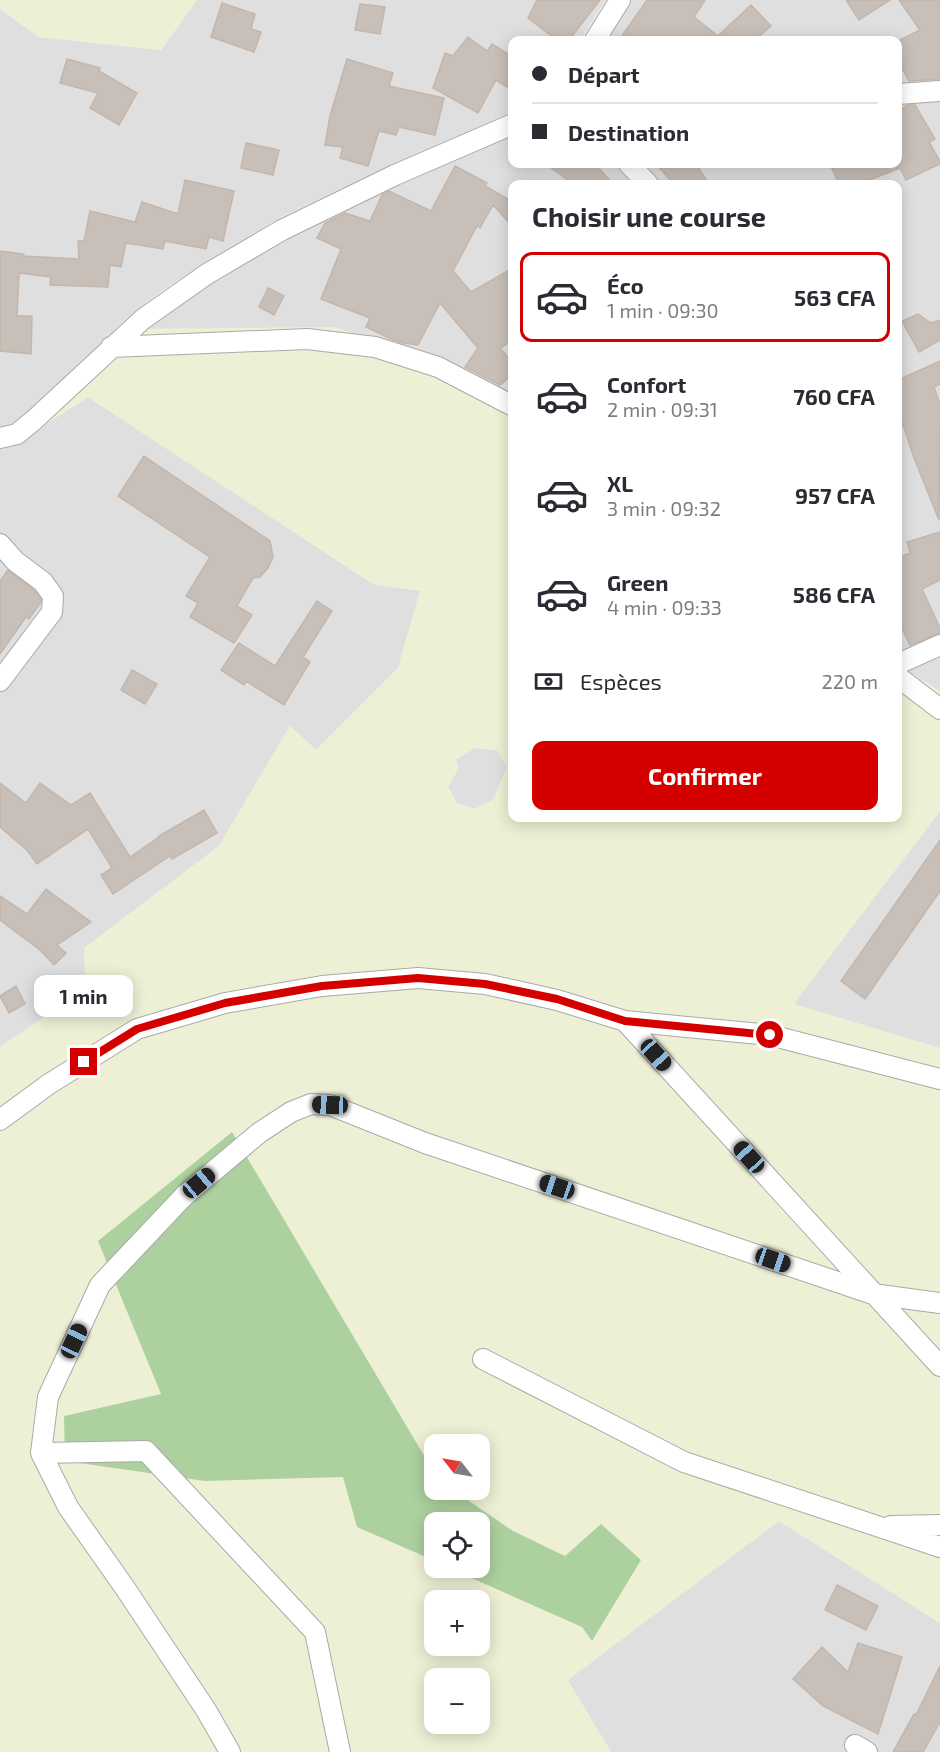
<!DOCTYPE html>
<html lang="fr">
<head>
<meta charset="utf-8">
<style>
	body { margin:0; font-family:"Exo 2",sans-serif; background:#f7f7f7; color:#2b2b33; height:100vh; display:flex; flex-direction:column; font-size:22px; white-space:nowrap }
	* { box-sizing:border-box; margin:0 }
	p { font-size:20px; color:#7c7c81 }
	.icon { flex:none; width:33px; height:33px; fill:none; stroke:currentColor; stroke-width:2; stroke-linecap:round; stroke-linejoin:round }
	.map { position:relative; flex:1; overflow:hidden }
	.panel { position:absolute; left:508px; top:180px; width:394px; height:642px; display:flex; flex-direction:column; background:#fff; border-radius:12px; box-shadow:0 3px 15px #0003 }
	.panel>* { flex:none }
	.top-card { position:absolute; left:508px; top:36px; width:394px; height:132px; border-radius:12px; box-shadow:0 3px 15px #0003; display:grid; align-content:center; height:132px; padding:0 24px; background:#fff }
	.needle { width:39px; rotate:301deg }
	.tools { position:absolute; left:424px; top:1434px; display:grid; gap:12px }
	.tools a { display:grid; place-items:center; width:66px; height:66px; border-radius:12px; background:#fff; box-shadow:0 3px 15px #0003; font-size:30px }
	.end { position:absolute; width:27px; height:27px; margin:-14px; border:8px solid #d40000; background:#fff; box-shadow:0 0 0 3px #fff }
	.from { border-radius:50% }
	.bubble { position:absolute; height:42px; border-radius:12px; background:#fff; box-shadow:0 3px 15px #0003; font-size:20px; font-weight:700; line-height:42px; text-align:center }
	.car { position:absolute; width:18px; height:36px; margin:-18px -9px; border-radius:8px; box-shadow:0 0 4px 2px #0007; background:linear-gradient(#222 24%,#8ab4d8 0 40%,#222 0 76%,#8ab4d8 0 86%,#222 0) }
	.top-card b { display:flex; align-items:center; gap:21px; height:57px; font-size:22px }
	.top-card b+b { border-top:2px solid #e1e1e2 }
	.top-card i { width:15px; height:15px; background:#2b2b33 }
	ul { padding:0; list-style:none }
	li { display:flex; align-items:center; gap:18px; height:90px; margin:0 12px 9px; padding:0 12px; border:3px solid transparent; border-radius:12px }
	li div { flex:1 }
	li b { display:block; font-size:22px }
	li em { font-style:normal; font-weight:700 }
	li.active { border-color:#d40000 }
	li>.icon { width:54px; height:54px; stroke-width:1.5 }
	h2 { padding:0 24px; font-size:27px; line-height:72px }
	.pay { display:flex; align-items:center; gap:15px; height:66px; padding:0 24px; font-size:22px }
	.pay p { margin-inline-start:auto }
	.primary-button { display:flex; gap:12px; margin-top:auto; padding:12px 24px }
	.primary-button a { flex:1; height:69px; border-radius:12px; background:#d40000; color:#fff; font-size:24px; font-weight:700; line-height:69px; text-align:center }
	.map>svg:first-child { display:block }
</style>
</head>
<body>
<div class="map">
<svg width="940" height="1752" viewBox="0 0 940 1752">
	<rect width="100%" height="100%" fill="#f2efe9"/>
	<path fill="#e0dfdf" d="M197 0H606L580 40H513V113L396 163 197 268 160 292 127 318 21 421 0 434V9L39 37 161 50Z
		M623 0H940V691L899 666 898 184H513V396L137 329 289 229 513 128V164H898V40H597Z
		M88 397 373 584 420 591 398 668 316 750 290 726 219 846 84 948 86 989 0 1047V448L4 449 18 442Z
		M475 748 497 750 507 767 493 800 475 809 457 803 448 787 458 769 456 759Z
		M940 811V1048L793 1004Z
		M779 1521 940 1623V1752H611L567 1680Z"/>
	<path fill="#eef0d5" fill-rule="evenodd" d="M0 0H197L161 50 39 37 0 9Z
		M513 113V128L289 229 138 329 334 327 438 361 513 396V818H898L899 666 940 691V811L794 1004 940 1048V1623L779 1521 568 1680 611 1752H0V1047L86 989 84 948 219 846 290 726 316 750 398 668 420 591 373 584 88 397 18 442 4 449 0 448V434L11 430 127 318 160 292 197 268 283 216 396 163ZM475 748 497 750 507 767 493 800 475 809 457 803 448 787 458 769 456 759ZM232 1133 435 1474V1444H480V1490H453L513 1531 565 1556 592 1641 583 1627 449 1568H435V1561L357 1527 343 1477 205 1481 65 1416 161 1394ZM435 1600H480V1646H435ZM435 1678H480V1724H435Z"/>
	<path fill="#add19e" d="M232 1132 435 1474V1490H453L513 1531 565 1556 601 1524 641 1560 592 1641 582 1627 449 1568H480V1522H435V1561L357 1527 343 1477 205 1481 65 1461 64 1416 161 1394 98 1241Z"/>
	<path fill="#c7bfb8" stroke="#c4b6ab" stroke-width="1.5" d="M537 0H600L569 40H557L528 18Z
		M647 0H705L694 17 718 36 751 5 771 26 755 40H619Z
		M846 0H890L859 20Z
		M899 0H940V79L909 81 898 61V41L920 30Z
		M222 3 255 14 251 29 261 32 254 52 211 37Z
		M360 4 385 7 380 34 355 30Z
		M468 37 487 51 492 44 513 57V78L507 87 496 80 478 113 433 88 445 53 453 56Z
		M67 59 100 68 99 71 137 93 119 125 90 108 98 93 60 83Z
		M347 59 393 73 389 86 444 98 435 135 399 127 396 135 379 131 368 166 340 158 343 147 325 145 330 116Z
		M908 105H915L935 139 929 142 940 161V164L906 180 900 168 859 184H839L830 164H898V111Z
		M246 143 279 150 273 175 241 168Z
		M546 164H595L613 184H573Z
		M656 164H696L709 184H674Z
		M455 166 487 183 485 186 513 202V227L493 205 480 228 477 226 453 271 471 292 513 268V340L500 348 513 364V374L500 385 465 367 478 348 440 303 418 345 403 343 393 340 366 327 370 318 321 299 341 249 317 238 325 223 345 213 370 221 382 195 389 191 431 211Z
		M185 180 234 191 223 241 209 237 206 249 165 241 163 249 126 243 121 267 110 265 108 287 50 285 51 277 19 273 17 316H32L31 354 0 351V251L24 254 23 256 79 259 78 241H84L90 211 135 222 142 202 178 214Z
		M268 288 284 296 274 315 259 307Z
		M918 314 931 323 940 320V340L919 352 902 321Z
		M940 361V384L934 387 940 404 939 520 914 458 898 410V380Z
		M144 456 270 541 273 557 268 568 260 577 253 578 237 606 252 615 234 643 190 617 198 603 186 596 210 557 118 496Z
		M940 532V580L922 589 940 628V633L910 645 898 620V558L910 553 907 542Z
		M8 570 34 590 41 600V602L29 619 26 617 0 654V581Z
		M317 601 332 611 303 657 310 662 284 705 246 681 244 685 221 670 239 643 275 666Z
		M132 670 157 684 145 704 121 690Z
		M0 783 26 803 40 783 71 805 90 793 130 857 159 837V836L204 810 217 833 172 859 170 856 113 894 101 875 112 868 88 829 37 864 27 850 0 827Z
		M940 840V891L865 999 841 981Z
		M46 889 91 922 57 945 66 953 54 965 40 950 0 920V896L27 914Z
		M16 986 25 1004 9 1013 0 996Z
		M837 1585 878 1606 866 1630 825 1610Z
		M858 1643 902 1657 878 1734 823 1706 793 1679 822 1647 848 1672Z
		M940 1666V1722L923 1752H893L914 1714 916 1715Z"/>
	<g fill="none" stroke-linecap="round" stroke-linejoin="round">
		<g stroke="#a9a9a9" stroke-width="22">
			<path id="minor" d="M595 40 620 0
				M898 94 940 91
				M629 164 648 184
				M111 347 307 339 375 347 438 367 513 406
				M0 438 17 434 34 420 143 319 207 274 282 230 395 175 513 124
				M0 544 15 561 43 582 53 596 52 612 0 681
				M898 664 940 645
				M898 677 940 709
				M625 1021 940 1366
				M0 1120 49 1084 137 1029 225 1003 322 986 418 978 485 984 557 1000 625 1021 770 1035 940 1079
				M483 1359 684 1462 940 1547
				M41 1453 146 1451 315 1632 340 1752
				M891 1526 940 1525
				M855 1745 867 1752
				M230 1752 206 1710 125 1588 68 1507 41 1453 48 1397 100 1285 184 1196 259 1133 291 1112 311 1104 330 1105 425 1143 873 1294 940 1303"/>
		</g>
		<use href="#minor" stroke="#fff" stroke-width="20"/>
	</g>
	<g fill="none" stroke-linecap="round" stroke-linejoin="round">
		<path stroke="#d40000" stroke-width="8" d="M84 1062 137 1029 225 1003 322 986 418 978 485 984 557 999 625 1021 770 1035"/>
	</g>
</svg>
<div class="tools">
<a><svg class="needle" viewBox="-14 -14 28 28"><path d="M0-13l5 13h-10z" fill="#e53935"/><path d="M0 13l5-13h-10z" fill="#7c7c81"/></svg></a>
<a><svg class="icon" aria-label="locate" viewBox="0 0 24 24"><circle cx="12" cy="12" r="6"/><path d="M12 2v4M12 18v4M2 12h4M18 12h4"/></svg></a>
<a>+</a>
<a>−</a>
</div>
<i class="end from" style="left:770px;top:1035px"></i>
<i class="end" style="left:84px;top:1062px"></i>
<div class="bubble" style="left:34px;top:975px;width:99px">1 min</div>
<i class="car" style="left:656px;top:1055px;rotate:138deg"></i>
<i class="car" style="left:330px;top:1105px;rotate:272deg"></i>
<i class="car" style="left:749px;top:1157px;rotate:318deg"></i>
<i class="car" style="left:199px;top:1183px;rotate:50deg"></i>
<i class="car" style="left:557px;top:1187px;rotate:289deg"></i>
<i class="car" style="left:773px;top:1260px;rotate:109deg"></i>
<i class="car" style="left:74px;top:1341px;rotate:25deg"></i>
<div class="top-card">
<b><i class="from"></i>Départ</b>
<b><i></i>Destination</b>
</div>
<section class="panel">
<h2>Choisir une course</h2>
<ul>
<li class="active"><svg class="icon" aria-label="car" viewBox="0 0 24 24"><path d="M5 17H2v-5l4-1 3-4h7l3 4 3 1v5h-3M9 17h6M6 11h13"/><circle cx="7" cy="17" r="2"/><circle cx="17" cy="17" r="2"/></svg><div><b>Éco</b><p>1 min · 09:30</p></div><em>563 CFA</em></li>
<li><svg class="icon" aria-label="car" viewBox="0 0 24 24"><path d="M5 17H2v-5l4-1 3-4h7l3 4 3 1v5h-3M9 17h6M6 11h13"/><circle cx="7" cy="17" r="2"/><circle cx="17" cy="17" r="2"/></svg><div><b>Confort</b><p>2 min · 09:31</p></div><em>760 CFA</em></li>
<li><svg class="icon" aria-label="car" viewBox="0 0 24 24"><path d="M5 17H2v-5l4-1 3-4h7l3 4 3 1v5h-3M9 17h6M6 11h13"/><circle cx="7" cy="17" r="2"/><circle cx="17" cy="17" r="2"/></svg><div><b>XL</b><p>3 min · 09:32</p></div><em>957 CFA</em></li>
<li><svg class="icon" aria-label="car" viewBox="0 0 24 24"><path d="M5 17H2v-5l4-1 3-4h7l3 4 3 1v5h-3M9 17h6M6 11h13"/><circle cx="7" cy="17" r="2"/><circle cx="17" cy="17" r="2"/></svg><div><b>Green</b><p>4 min · 09:33</p></div><em>586 CFA</em></li>
</ul>
<div class="pay"><svg class="icon" aria-label="cash" viewBox="0 0 24 24"><path d="M3 7h18v10H3z"/><circle cx="12" cy="12" r="2"/></svg>Espèces<p>220 m</p></div>
<div class="primary-button"><a>Confirmer</a></div>
</section>
</div>
</body>
</html>
